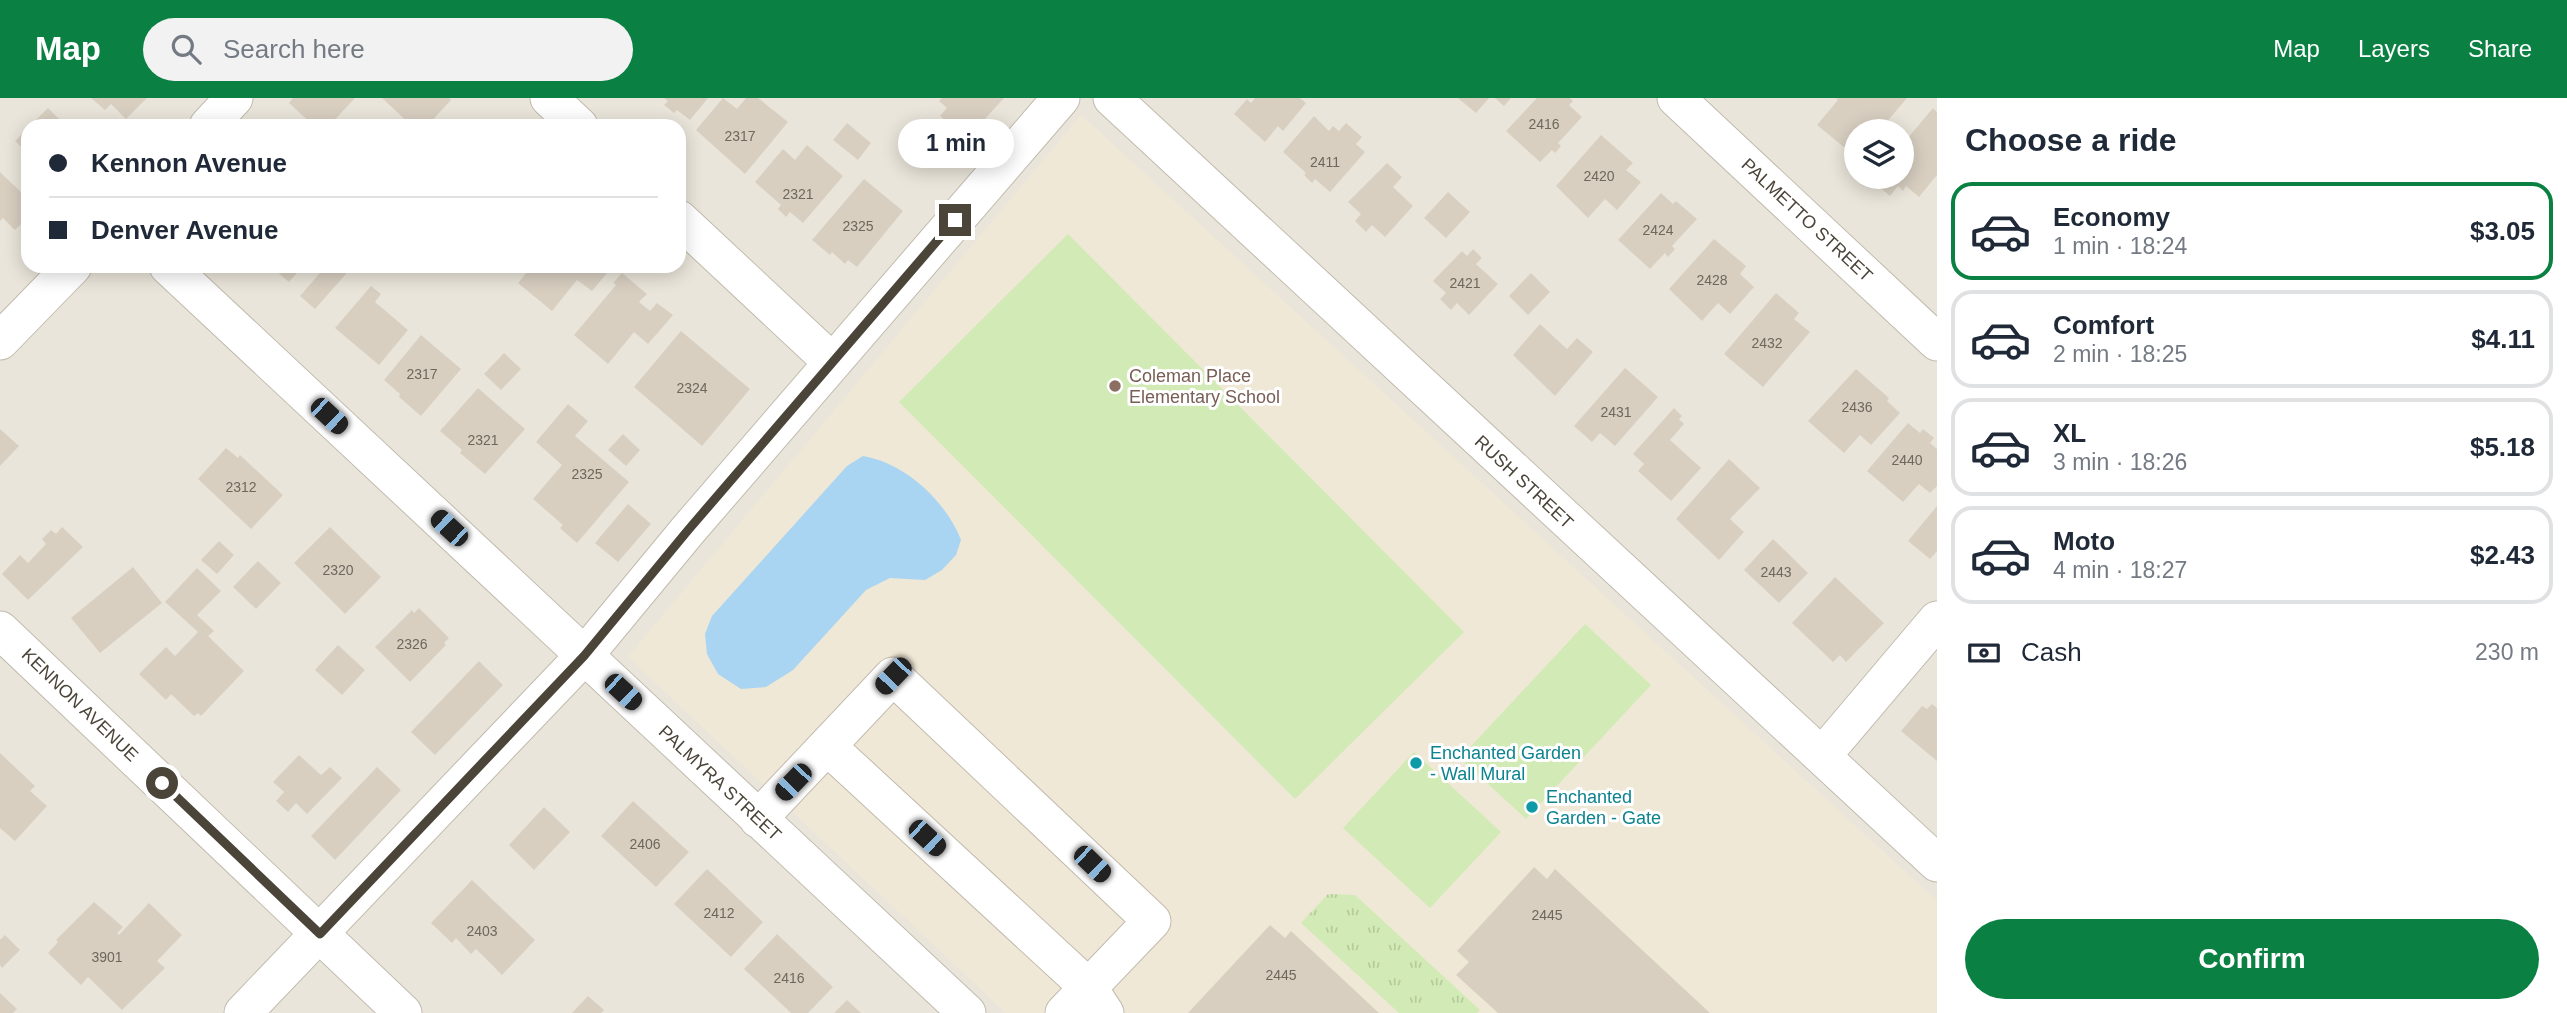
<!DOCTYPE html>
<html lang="en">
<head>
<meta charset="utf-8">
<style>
	body { margin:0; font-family:Arial,sans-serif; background:#f2f2f3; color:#1f2937; height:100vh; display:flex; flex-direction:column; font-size:26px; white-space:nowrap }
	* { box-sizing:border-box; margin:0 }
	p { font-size:23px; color:#747a83 }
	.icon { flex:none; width:38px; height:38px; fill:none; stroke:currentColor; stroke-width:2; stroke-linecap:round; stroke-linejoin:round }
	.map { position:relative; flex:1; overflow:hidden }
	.drawer { display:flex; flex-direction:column; background:#fff; width:630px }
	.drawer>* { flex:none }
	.guide { position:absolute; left:21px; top:21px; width:665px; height:154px; border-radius:21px; box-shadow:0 4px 18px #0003; display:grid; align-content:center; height:154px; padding:0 28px; background:#fff }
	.tools { position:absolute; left:1844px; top:21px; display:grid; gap:14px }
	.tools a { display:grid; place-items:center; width:70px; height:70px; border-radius:50%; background:#fff; box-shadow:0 4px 18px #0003; font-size:35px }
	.end { position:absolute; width:32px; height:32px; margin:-16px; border:9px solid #4b4439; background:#fff; box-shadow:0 0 0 4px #fff }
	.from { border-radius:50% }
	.bubble { position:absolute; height:49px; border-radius:24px; background:#fff; box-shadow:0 4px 18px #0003; font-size:23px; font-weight:600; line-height:49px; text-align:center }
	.car { position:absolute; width:21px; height:42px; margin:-21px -10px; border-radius:9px; box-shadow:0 0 5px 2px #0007; background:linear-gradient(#222 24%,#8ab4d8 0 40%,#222 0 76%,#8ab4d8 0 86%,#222 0) }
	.guide b { display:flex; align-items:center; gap:24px; height:66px; font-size:26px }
	.guide b+b { border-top:2px solid #e0e1e3 }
	.guide i { width:18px; height:18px; background:#1f2937 }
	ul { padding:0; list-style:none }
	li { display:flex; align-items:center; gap:21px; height:98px; margin:0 14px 10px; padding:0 14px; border:4px solid #e0e1e3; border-radius:21px }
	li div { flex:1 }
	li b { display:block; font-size:26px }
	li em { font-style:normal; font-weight:600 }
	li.active { border-color:#0b8043 }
	li>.icon { width:63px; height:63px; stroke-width:1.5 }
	h2 { padding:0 28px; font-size:32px; line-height:84px }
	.pay { display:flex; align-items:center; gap:18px; height:77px; padding:0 28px; font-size:26px }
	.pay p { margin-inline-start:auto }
	.primary-button { display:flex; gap:14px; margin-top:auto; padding:14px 28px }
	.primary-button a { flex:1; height:80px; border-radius:42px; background:#0b8043; color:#fff; font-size:28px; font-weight:600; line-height:80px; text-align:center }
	header { display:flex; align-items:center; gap:42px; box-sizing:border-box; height:98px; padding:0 35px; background:#0b8043; color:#fff }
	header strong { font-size:33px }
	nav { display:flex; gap:38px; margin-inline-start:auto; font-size:24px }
	.search { width:490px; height:63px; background:#f2f2f3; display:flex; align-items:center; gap:18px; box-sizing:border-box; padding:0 24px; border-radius:38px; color:#747a83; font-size:26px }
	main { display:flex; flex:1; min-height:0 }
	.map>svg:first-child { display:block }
</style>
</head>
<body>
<header>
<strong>Map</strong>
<div class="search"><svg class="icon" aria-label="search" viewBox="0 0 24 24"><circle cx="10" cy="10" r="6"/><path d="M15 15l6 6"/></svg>Search here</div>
<nav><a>Map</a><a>Layers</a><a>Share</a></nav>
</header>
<main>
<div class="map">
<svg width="1937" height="915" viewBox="0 0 1937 915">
	<defs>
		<pattern id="grass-tufts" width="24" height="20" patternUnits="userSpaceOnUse" patternTransform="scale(1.75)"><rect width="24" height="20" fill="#d2eab5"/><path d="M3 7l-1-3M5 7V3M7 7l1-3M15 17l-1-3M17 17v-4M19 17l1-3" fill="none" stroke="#b6ca9c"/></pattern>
	</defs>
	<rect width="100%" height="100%" fill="#f6f3ec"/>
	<path fill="#eae5da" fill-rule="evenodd" d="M0 0H1937V915H0ZM28 28H679V168H28ZM1857 33H1902V79H1857Z"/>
	<path fill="#efe8d6" d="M1081 17 1937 803V915H1006L628 559Z"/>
	<path fill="url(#grass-tufts)" d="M1328 796 1355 797 1480 912 1477 915H1399L1301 825Z"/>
	<path fill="#d2eab5" d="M1068 136 1464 534 1295 701 899 304Z
		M1585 526 1651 587 1526 721 1460 660Z
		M1414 654 1501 734 1430 810 1343 730Z"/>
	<path fill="#a9d4f2" d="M863 358C905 365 946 403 961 442L956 457 942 472 925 482 890 480 866 492 793 572 766 589 741 591 718 576 707 556 705 536 712 518 847 368Z"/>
	<path fill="#d8cfc1" d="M91 0H147L126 21 111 6 105 12Z
		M293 0H355L329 28H314L289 5Z
		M382 0H449L451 2 427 28H412Z
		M664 0H708L690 22 677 12 674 15 664 7 668 3Z
		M723 0 737 11 746 0H758L788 24 745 76 696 32Z
		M942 0H1004L972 35 968 32 963 38 940 18 947 10 939 3Z
		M1255 0H1300L1306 5 1283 33 1278 28 1265 44 1234 16 1247 1 1251 5Z
		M1458 0H1489L1476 15Z
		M1495 0H1511L1504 8Z
		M1537 0H1570L1573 3 1569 7 1582 19 1558 45 1561 48 1555 55 1552 52 1540 64 1506 33Z
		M1836 0H1907L1879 33H1857V60L1817 27 1838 2Z
		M48 10 66 28H30Z
		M1933 10 1937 14V77L1919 99 1906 88 1903 93 1898 88 1890 98 1872 83 1875 79H1902V47Z
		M1314 18 1329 33 1333 28 1339 33 1346 25 1362 39 1356 46 1365 54 1330 94 1315 81 1312 85 1304 77 1306 75 1283 54Z
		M456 21 464 28H450Z
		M847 25 871 45 858 62 833 42Z
		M28 30V55L15 43Z
		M1601 37 1633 65 1626 72 1641 84 1617 112 1605 101 1588 120 1556 88Z
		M807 47 843 78 803 125 790 114 786 119 778 111 781 107 755 84 783 51 795 62Z
		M1387 65 1402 79 1393 89 1413 108 1385 139 1372 127 1366 134 1355 123 1361 116 1348 104Z
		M0 74 28 101V119L15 132 3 120 0 123Z
		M864 81 903 113 857 169 848 162 845 166 832 154 830 157 812 142Z
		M1448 94 1470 114 1446 140 1424 120Z
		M1661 95 1673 106 1676 103 1697 121 1672 148 1675 151 1668 159 1665 155 1650 171 1618 142Z
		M1714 141 1746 168 1740 176 1754 189 1730 216 1718 205 1702 223 1669 191Z
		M1473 151 1482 160 1476 166 1498 186 1469 217 1457 205 1451 212 1440 201 1446 195 1433 183 1462 153 1467 158Z
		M270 168H303L289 184Z
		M326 168H353L315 211 300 198Z
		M532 168H613L592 193 577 182 552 213 518 185Z
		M622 175 647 196 639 204 650 213 657 205 673 217 648 246 634 234 608 266 574 237 616 187 613 185Z
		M1531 175 1550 194 1528 217 1509 198Z
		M371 188 381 196 375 204 408 232 379 267 335 230Z
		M1776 195 1799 215 1794 221 1810 234 1763 289 1724 256Z
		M1540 226 1567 251 1577 240 1593 254 1555 298 1513 257Z
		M681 233 750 291 702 348 634 289Z
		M421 237 461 271 421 318 399 299 400 296 384 282Z
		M504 255 521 271 501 292 484 276Z
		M1625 270 1658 299 1615 348 1600 335 1592 344 1574 328Z
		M1856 271 1889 300 1887 303 1900 315 1871 347 1860 337 1844 355 1808 323Z
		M478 290 525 331 485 376 460 355 462 352 440 333Z
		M568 306 588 323 575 338 629 384 577 445 560 430 563 427 533 401 562 367 536 344Z
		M1674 310 1682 318 1679 321 1684 326 1670 342 1701 370 1671 403 1638 373 1644 366 1633 356Z
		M1908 325 1920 335 1923 331 1934 340 1930 345 1937 351V388L1930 395 1919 386 1903 404 1867 373Z
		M0 331 19 348 0 368Z
		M623 336 640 352 626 368 608 352Z
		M226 350 238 360 240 357 283 397 251 431 198 381Z
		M1729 361 1760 390 1730 421 1744 434 1719 462 1676 421Z
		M628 406 651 426 618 464 595 445Z
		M1937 408V453L1930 461 1908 443Z
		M62 429 83 449 28 502 2 476 20 457 28 465 46 446 42 441 51 432 56 436Z
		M330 429 381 479 345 516 294 465Z
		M1773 441 1808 475 1779 505 1744 472Z
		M219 443 234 457 217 476 201 462Z
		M258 463 281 485 256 511 233 489Z
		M133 469 162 505 100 555 71 520Z
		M197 470 221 493 197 517 214 533 208 538 244 573 201 618 198 615 194 618 171 596 166 602 139 576 166 549 175 558 198 534 165 504Z
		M1835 479 1884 525 1846 564 1840 557 1833 564 1792 525Z
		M419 510 449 540 444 545 446 547 410 584 375 549 412 512 414 515Z
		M338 547 365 572 342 597 315 572Z
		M479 563 503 587 435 657 411 634Z
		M1932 606 1937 610V663L1901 633 1922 608 1927 611Z
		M0 655 35 688 30 693 47 708 15 743 0 730Z
		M299 657 321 677 330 669 342 680 307 716 296 705 288 714 276 703 284 694 273 684Z
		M377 669 401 692 335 762 311 738Z
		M633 703 689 754 656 789 601 738Z
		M544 709 570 734 534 772 509 747Z
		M1534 769 1547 781 1555 771 1710 915H1498L1456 877 1469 864 1457 853Z
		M707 771 763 824 731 859 674 806Z
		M472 782 535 842 502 877 476 851 471 856 456 840 452 845 431 825Z
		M94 804 123 829 117 835 119 837 149 805 182 837 157 863 165 870 122 912 88 879 81 887 48 855 58 844 56 842Z
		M1270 827 1285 840 1291 833 1379 915H1188Z
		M777 836 833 889 808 915H791L744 871Z
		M5 837 20 852 2 870 0 867V842Z
		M0 895 17 911 13 915H0Z
		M588 898 604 912 601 915H572Z
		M847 902 861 915H834Z"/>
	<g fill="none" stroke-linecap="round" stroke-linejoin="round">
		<g stroke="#c2bbae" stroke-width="39">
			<path id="minor" d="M549 0 579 28
				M1112 0 1937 765
				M1676 0 1937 244
				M208 28 234 0
				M679 121 832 264
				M168 168 967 915
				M0 243 73 168
				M0 532 403 915
				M827 648 1088 889 1105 915
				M1822 658 1937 522
				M758 721 893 578 1152 823 1064 915
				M243 915 584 558 689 431 1061 0"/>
		</g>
		<use href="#minor" stroke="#fff" stroke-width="37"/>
	</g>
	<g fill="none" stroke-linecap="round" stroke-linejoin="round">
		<path stroke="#4b4439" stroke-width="9" d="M162 685 320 836 584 558 689 431 955 122"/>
	</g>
	<circle fill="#8d6e63" stroke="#fff" stroke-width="2.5" cx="1115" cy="288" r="7"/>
	<g fill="#0f9aa8" stroke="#fff" stroke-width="2.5">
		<circle cx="1416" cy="665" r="7"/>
		<circle cx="1532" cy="709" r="7"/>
	</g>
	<g text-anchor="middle" stroke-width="6" stroke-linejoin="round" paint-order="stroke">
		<g font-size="14" fill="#6e675b">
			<text x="1544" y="31">2416</text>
			<text x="740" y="43">2317</text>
			<text x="1325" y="69">2411</text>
			<text x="1599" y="83">2420</text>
			<text x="798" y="101">2321</text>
			<text x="858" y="133">2325</text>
			<text x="1658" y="137">2424</text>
			<text x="1712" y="187">2428</text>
			<text x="1465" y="190">2421</text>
			<text x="1767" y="250">2432</text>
			<text x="422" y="281">2317</text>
			<text x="692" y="295">2324</text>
			<text x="1857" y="314">2436</text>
			<text x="1616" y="319">2431</text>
			<text x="483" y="347">2321</text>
			<text x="1907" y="367">2440</text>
			<text x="587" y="381">2325</text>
			<text x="241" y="394">2312</text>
			<text x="338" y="477">2320</text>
			<text x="1776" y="479">2443</text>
			<text x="412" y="551">2326</text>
			<text x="645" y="751">2406</text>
			<text x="719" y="820">2412</text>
			<text x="1547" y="822">2445</text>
			<text x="482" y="838">2403</text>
			<text x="107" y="864">3901</text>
			<text x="1281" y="882">2445</text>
			<text x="789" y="885">2416</text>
		</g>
		<g font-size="18" fill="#4b4439" stroke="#fff">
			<text transform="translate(1807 122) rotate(43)" y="6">PALMETTO STREET</text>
			<text transform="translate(1524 384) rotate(43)" y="6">RUSH STREET</text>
			<text transform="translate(80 607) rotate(44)" y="6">KENNON AVENUE</text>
			<text transform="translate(720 685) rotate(43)" y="6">PALMYRA STREET</text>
		</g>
		<g font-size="18" fill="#785e54" stroke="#fff" text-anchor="start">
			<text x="1129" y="284">Coleman Place<tspan x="1129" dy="21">Elementary School</tspan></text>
		</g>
		<g font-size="18" fill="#0d838f" stroke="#fff" text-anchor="start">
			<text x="1430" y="661">Enchanted Garden<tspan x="1430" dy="21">- Wall Mural</tspan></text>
			<text x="1546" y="705">Enchanted<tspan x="1546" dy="21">Garden - Gate</tspan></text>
		</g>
	</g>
</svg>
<div class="tools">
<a><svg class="icon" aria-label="layers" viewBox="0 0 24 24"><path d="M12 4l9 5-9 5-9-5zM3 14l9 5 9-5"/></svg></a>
</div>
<i class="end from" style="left:162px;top:685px"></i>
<i class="end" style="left:955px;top:122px"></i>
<div class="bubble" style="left:898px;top:21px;width:116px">1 min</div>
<i class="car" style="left:329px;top:318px;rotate:133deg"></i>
<i class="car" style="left:449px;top:430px;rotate:313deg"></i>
<i class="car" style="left:893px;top:578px;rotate:224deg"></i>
<i class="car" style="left:623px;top:594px;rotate:133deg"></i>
<i class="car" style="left:793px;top:684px;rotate:224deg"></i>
<i class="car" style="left:927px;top:740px;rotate:133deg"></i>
<i class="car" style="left:1092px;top:766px;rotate:134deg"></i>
<div class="guide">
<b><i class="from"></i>Kennon Avenue</b>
<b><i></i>Denver Avenue</b>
</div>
</div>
<section class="drawer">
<h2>Choose a ride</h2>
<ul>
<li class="active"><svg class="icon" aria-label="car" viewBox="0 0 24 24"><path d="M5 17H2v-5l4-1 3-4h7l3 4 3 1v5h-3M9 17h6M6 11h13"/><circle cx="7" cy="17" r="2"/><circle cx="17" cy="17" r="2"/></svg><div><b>Economy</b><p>1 min · 18:24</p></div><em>$3.05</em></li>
<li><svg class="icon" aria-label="car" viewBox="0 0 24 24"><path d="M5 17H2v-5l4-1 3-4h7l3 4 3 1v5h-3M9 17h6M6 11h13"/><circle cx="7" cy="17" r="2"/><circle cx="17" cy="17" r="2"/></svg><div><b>Comfort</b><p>2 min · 18:25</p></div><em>$4.11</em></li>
<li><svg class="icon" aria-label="car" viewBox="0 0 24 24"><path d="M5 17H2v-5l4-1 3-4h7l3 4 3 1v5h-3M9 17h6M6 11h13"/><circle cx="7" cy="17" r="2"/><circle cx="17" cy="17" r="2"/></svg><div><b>XL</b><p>3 min · 18:26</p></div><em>$5.18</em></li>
<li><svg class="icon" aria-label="car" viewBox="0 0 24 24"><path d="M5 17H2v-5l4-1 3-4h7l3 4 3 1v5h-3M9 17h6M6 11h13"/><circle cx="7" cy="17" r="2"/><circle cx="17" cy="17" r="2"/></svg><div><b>Moto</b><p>4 min · 18:27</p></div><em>$2.43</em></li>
</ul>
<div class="pay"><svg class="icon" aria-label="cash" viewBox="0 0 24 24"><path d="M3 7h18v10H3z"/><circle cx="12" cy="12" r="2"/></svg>Cash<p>230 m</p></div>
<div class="primary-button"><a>Confirm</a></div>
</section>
</main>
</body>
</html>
